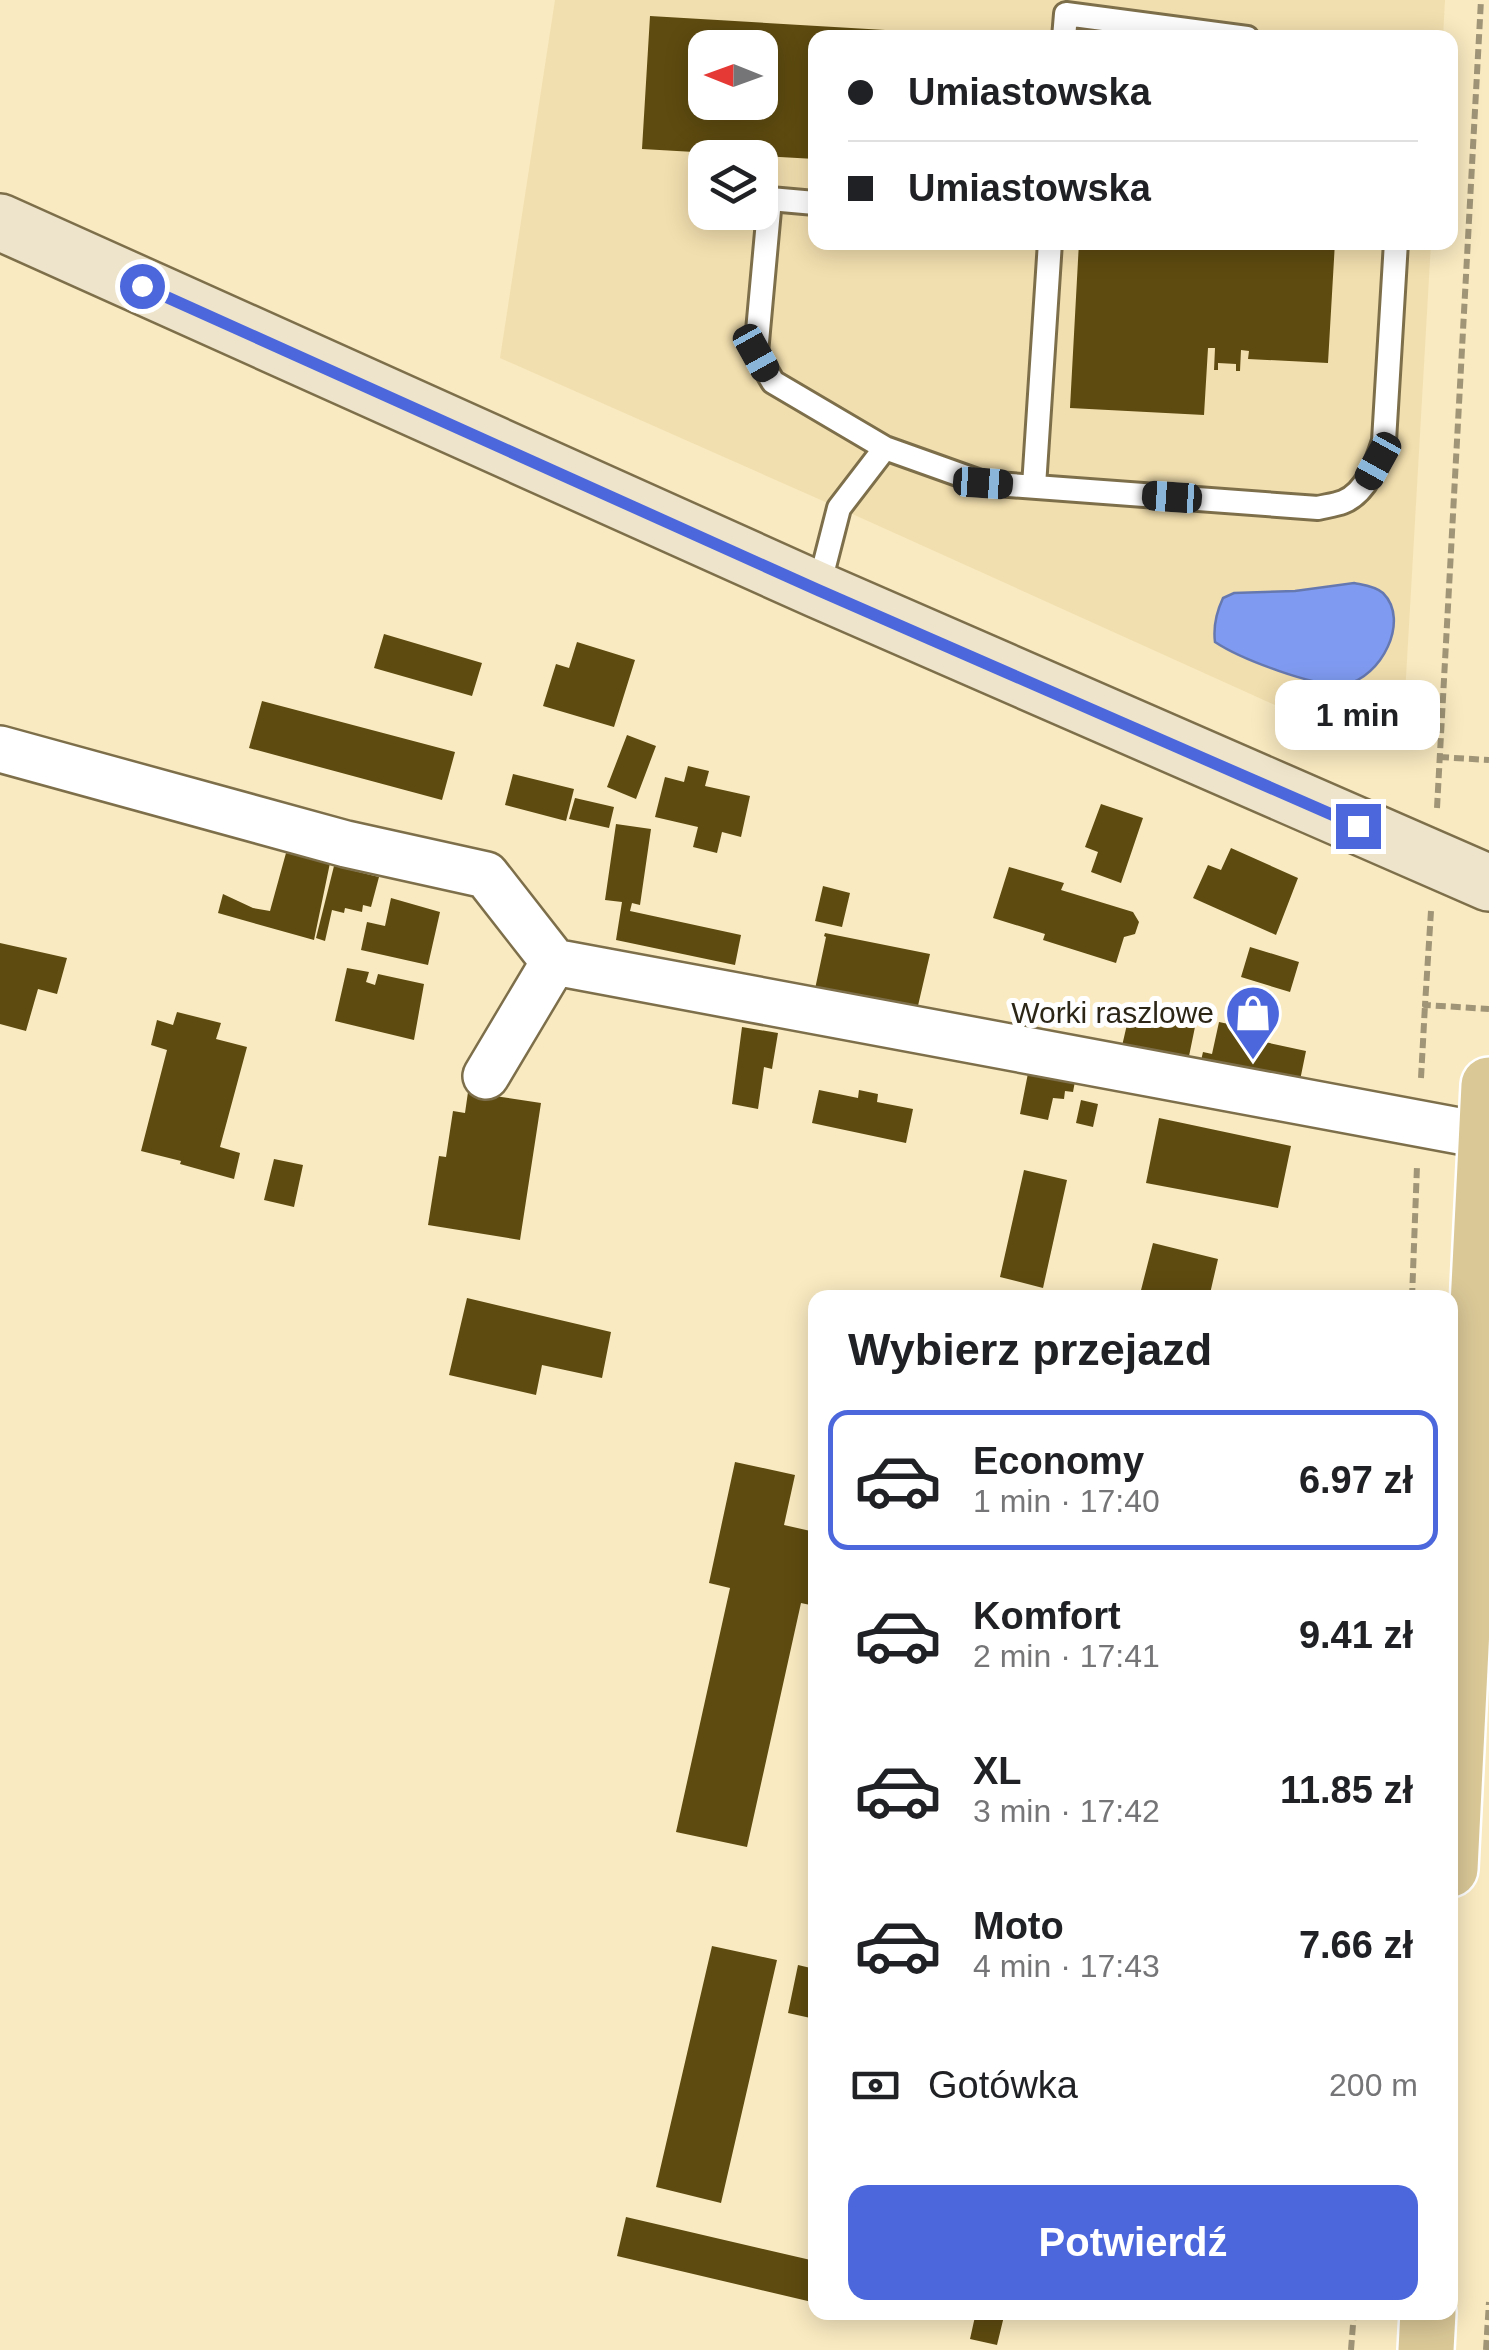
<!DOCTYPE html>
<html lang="pl">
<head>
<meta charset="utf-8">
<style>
	body { margin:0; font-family:Arial,sans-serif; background:#f2f2f2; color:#202124; height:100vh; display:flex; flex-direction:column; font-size:38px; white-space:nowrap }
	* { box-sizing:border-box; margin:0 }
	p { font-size:32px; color:#757577 }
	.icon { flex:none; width:55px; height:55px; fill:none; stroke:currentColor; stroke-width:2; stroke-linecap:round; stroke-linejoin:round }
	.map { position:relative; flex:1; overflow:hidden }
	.sheet { position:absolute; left:808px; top:1290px; width:650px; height:1030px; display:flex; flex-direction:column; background:#fff; border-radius:20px; box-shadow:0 5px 25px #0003 }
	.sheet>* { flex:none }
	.hud { position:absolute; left:808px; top:30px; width:650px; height:220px; border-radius:20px; box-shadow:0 5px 25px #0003; display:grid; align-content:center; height:220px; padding:0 40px; background:#fff }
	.needle { width:65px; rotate:271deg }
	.fabs { position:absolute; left:688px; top:30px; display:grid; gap:20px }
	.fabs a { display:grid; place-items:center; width:90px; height:90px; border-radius:20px; background:#fff; box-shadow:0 5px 25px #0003; font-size:50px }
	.end { position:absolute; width:45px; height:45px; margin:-22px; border:12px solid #4b67db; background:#fff; box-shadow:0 0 0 5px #fff }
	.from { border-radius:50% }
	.bubble { position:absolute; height:70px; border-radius:20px; background:#fff; box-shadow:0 5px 25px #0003; font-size:32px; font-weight:600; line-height:70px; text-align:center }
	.car { position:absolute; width:30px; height:60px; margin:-30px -15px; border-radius:12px; box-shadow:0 0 8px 2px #0007; background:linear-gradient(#222 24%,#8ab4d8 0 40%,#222 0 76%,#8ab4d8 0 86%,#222 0) }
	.hud b { display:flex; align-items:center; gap:35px; height:95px; font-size:38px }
	.hud b+b { border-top:2px solid #e0e0e0 }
	.hud i { width:25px; height:25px; background:#202124 }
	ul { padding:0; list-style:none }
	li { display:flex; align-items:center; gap:30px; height:140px; margin:0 20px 15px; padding:0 20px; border:5px solid transparent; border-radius:20px }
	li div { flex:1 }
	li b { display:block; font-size:38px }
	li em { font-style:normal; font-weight:600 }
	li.current { border-color:#4b67db }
	li>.icon { width:90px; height:90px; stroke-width:1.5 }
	h2 { padding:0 40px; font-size:45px; line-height:120px }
	.pay { display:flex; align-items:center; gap:25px; height:110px; padding:0 40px; font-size:38px }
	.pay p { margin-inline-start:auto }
	.button { display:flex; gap:20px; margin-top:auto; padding:20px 40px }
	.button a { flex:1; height:115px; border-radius:20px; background:#4b67db; color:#fff; font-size:40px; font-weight:600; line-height:115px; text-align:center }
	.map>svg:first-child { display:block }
</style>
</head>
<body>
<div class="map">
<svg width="1489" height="2350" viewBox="0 0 1489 2350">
	<rect width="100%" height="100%" fill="#f9eac1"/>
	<path fill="#f2dfaf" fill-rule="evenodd" d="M555 0H1445L1443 37 815 38V242L1431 243 1405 695 1337 733 839 508 500 358ZM705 48H760V102H705ZM705 158H760V212H705Z"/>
	<path fill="#7f9bf1" stroke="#6678b0" stroke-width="2.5" d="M1354 583C1363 585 1375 586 1383 593 1411 621 1380 678 1346 684 1317 689 1239 658 1215 642 1213 626 1216 613 1223 598L1234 593 1295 591Z"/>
	<path fill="#5e4b10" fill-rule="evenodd" d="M650 16 970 35V38H815V159L642 149ZM705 48H760V102H705Z
		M1079 242H1335L1328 363 1248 359 1249 351 1241 350 1240 371H1236V364L1218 363V370H1214L1215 348H1208L1204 415 1070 408Z
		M384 634 482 663 472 696 374 668Z
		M577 642 635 660 614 727 543 706 556 664 569 668Z
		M262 701 455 752 442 800 249 748Z
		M627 735 656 746 636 799 607 787Z
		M688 766 709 771 705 786 750 796 741 837 722 832 717 853 693 847 698 827 655 817 665 777 684 782Z
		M513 774 574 789 566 821 505 805Z
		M575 798 614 807 609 828 569 819Z
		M1101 804 1143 818 1121 883 1091 872 1098 852 1085 847Z
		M616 824 651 829 640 905 632 903 630 911 741 935 735 965 616 940 622 902 605 900Z
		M1231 848 1298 878 1276 935 1193 898 1208 865 1221 870Z
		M286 853 330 863 314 940 218 913 223 894 253 908 270 911Z
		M334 866 379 877 371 907 363 905 362 912 345 908 344 913 332 910 325 941 316 938Z
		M1009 867 1064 883 1061 890 1133 912 1139 922 1135 934 1124 937 1116 963 1043 940 1045 934 993 918Z
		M823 886 850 893 842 927 815 921Z
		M391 898 440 912 428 965 361 950 367 922 385 926Z
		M825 933 930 954 917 1010 815 989 826 937 824 936Z
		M0 943 67 958 57 994 38 989 26 1031 0 1024Z
		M1250 947 1299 962 1290 992 1241 977Z
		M347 968 369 972 366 982 375 985 378 974 424 984 414 1040 335 1021Z
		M1131 1007 1196 1022 1188 1061 1122 1046Z
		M177 1012 221 1023 216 1039 247 1047 220 1147 240 1153 234 1179 180 1164 181 1161 141 1151 167 1050 151 1045 157 1020 173 1025Z
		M1219 1022 1262 1031 1260 1041 1306 1051 1298 1090 1199 1069 1203 1052 1212 1054Z
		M742 1027 778 1033 772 1069 764 1067 758 1109 732 1104Z
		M1029 1068 1076 1076 1073 1092 1065 1091 1064 1099 1053 1098 1048 1120 1020 1114Z
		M819 1090 858 1098 859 1090 878 1094 877 1102 913 1109 906 1143 812 1123Z
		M468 1092 541 1103 520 1240 428 1225 439 1156 446 1157 453 1111 465 1113Z
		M1081 1100 1098 1104 1093 1127 1076 1123Z
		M1159 1118 1291 1146 1278 1208 1146 1183Z
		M274 1159 303 1165 294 1207 264 1200Z
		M1024 1170 1067 1180 1043 1288 1000 1277Z
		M1153 1243 1218 1259 1209 1298H1139Z
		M467 1298 611 1332 602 1378 542 1365 536 1395 449 1375Z
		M735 1462 795 1475 784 1525 815 1532V1606L801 1603 747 1847 676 1832 730 1588 709 1583Z
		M712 1946 777 1960 721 2203 656 2187Z
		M798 1965 815 1969V2019L788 2013Z
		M626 2217 815 2261V2289L812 2302 617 2256Z
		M976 2312H1005L997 2345 970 2339Z"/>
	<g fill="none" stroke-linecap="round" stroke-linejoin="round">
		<g stroke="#7e6f4b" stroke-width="28">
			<path id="lane" d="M1064 38 1066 14 1247 38
				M815 203 770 199 756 353 773 382 885 448 983 483 1318 508C1326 506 1335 505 1343 502 1366 493 1377 463 1384 441L1396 242
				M1034 486 1050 242
				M818 590 839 508 885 448"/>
		</g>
		<g stroke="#7e6f4b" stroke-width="50">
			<path id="street" d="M0 749 346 844 486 875 554 962 486 1076
				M554 962 1486 1136"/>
		</g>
		<g stroke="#7e6f4b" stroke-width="60">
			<path id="secondary" d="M0 222 818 590 1489 883"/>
		</g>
		<g stroke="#fff" stroke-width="60">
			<path id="primary" d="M1450 1869 1489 1085
				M1426 2350 1428 2312"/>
		</g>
		<path stroke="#a09577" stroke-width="6" stroke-dasharray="10 5" stroke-linecap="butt" d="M1439 757 1489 760
			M1437 808 1481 0
			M1431 911 1425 1005 1489 1009
			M1421 1078 1425 1005
			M1412 1298 1417 1166
			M1351 2350 1354 2312
			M1486 2350 1489 2302"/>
		<use href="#lane" stroke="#fff" stroke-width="22"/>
		<use href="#street" stroke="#fff" stroke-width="45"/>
		<use href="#secondary" stroke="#ede4cb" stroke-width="55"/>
		<use href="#primary" stroke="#dac897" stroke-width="55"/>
	</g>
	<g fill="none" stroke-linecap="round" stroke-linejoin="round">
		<path stroke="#4b67db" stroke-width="12" d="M142 286 818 590 1358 826"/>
	</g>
	<defs>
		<g id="shop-pin" transform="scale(2.875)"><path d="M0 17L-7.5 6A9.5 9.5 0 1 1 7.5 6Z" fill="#4b67db" stroke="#fff"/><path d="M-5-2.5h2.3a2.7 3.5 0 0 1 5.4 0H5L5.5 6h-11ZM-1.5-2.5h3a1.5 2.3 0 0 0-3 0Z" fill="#fff"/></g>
	</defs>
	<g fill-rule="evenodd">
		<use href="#shop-pin" x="1253" y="1013"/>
	</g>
	<g text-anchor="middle" stroke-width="10" stroke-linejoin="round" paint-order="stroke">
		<g font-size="30" fill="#2c2617" stroke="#fff" text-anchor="end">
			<text x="1214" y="1023">Worki raszlowe</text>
		</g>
	</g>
</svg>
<div class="fabs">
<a><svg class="needle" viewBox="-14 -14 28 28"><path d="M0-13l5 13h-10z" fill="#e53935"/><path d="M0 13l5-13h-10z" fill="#757577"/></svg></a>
<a><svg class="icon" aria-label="layers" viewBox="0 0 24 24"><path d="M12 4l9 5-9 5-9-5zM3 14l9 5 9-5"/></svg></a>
</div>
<i class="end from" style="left:142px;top:286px"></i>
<i class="end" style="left:1358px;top:826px"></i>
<div class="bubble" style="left:1275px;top:680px;width:165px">1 min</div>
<i class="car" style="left:756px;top:353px;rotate:151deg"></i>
<i class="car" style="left:1378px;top:461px;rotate:209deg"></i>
<i class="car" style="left:983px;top:483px;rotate:94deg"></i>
<i class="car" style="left:1172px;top:497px;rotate:274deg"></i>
<div class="hud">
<b><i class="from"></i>Umiastowska</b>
<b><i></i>Umiastowska</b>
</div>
<section class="sheet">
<h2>Wybierz przejazd</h2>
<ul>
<li class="current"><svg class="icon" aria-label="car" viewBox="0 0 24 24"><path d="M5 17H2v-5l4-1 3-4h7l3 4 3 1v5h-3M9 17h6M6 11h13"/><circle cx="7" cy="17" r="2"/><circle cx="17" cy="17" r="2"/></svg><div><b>Economy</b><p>1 min · 17:40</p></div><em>6.97 zł</em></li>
<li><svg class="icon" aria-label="car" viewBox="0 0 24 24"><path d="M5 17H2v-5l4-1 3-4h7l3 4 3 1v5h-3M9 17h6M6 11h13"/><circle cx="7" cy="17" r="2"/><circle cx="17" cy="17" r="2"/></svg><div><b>Komfort</b><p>2 min · 17:41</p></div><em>9.41 zł</em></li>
<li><svg class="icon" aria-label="car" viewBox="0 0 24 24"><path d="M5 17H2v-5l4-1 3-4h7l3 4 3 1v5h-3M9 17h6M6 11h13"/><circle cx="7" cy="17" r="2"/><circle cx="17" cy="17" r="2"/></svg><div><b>XL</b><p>3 min · 17:42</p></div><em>11.85 zł</em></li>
<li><svg class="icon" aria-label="car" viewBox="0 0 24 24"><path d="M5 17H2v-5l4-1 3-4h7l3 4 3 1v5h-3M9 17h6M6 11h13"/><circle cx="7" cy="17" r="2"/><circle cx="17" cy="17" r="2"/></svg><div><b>Moto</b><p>4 min · 17:43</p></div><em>7.66 zł</em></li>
</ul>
<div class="pay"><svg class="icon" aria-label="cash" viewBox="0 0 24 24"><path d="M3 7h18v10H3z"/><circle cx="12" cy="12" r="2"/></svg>Gotówka<p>200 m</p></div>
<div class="button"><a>Potwierdź</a></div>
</section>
</div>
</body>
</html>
